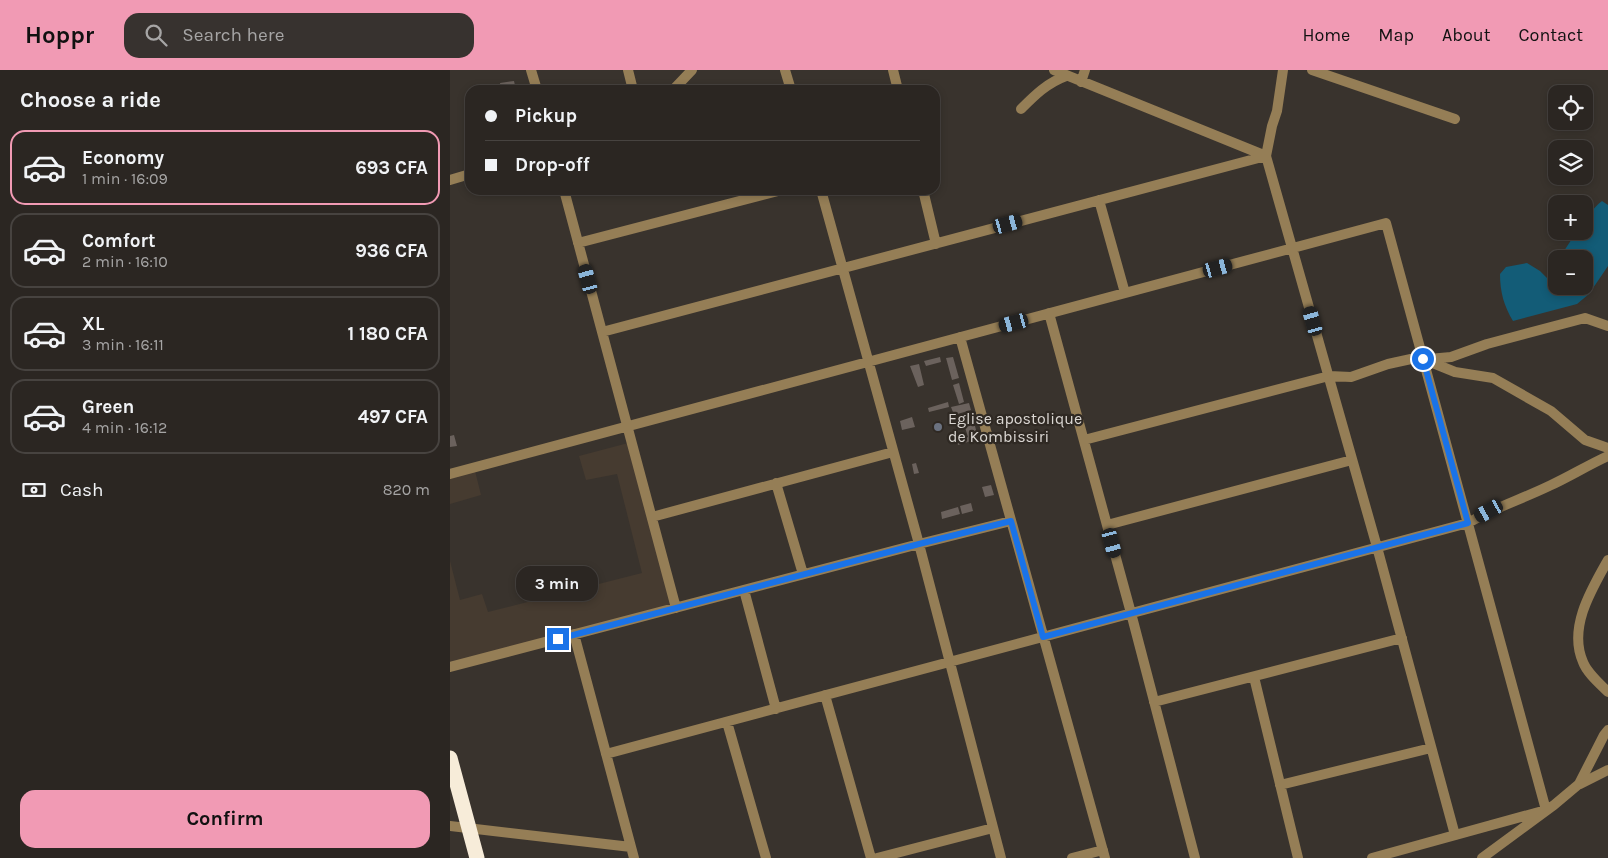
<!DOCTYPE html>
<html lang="en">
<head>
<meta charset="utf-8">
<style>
	body { margin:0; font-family:Karla,sans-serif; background:#37322f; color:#f1f3f6; height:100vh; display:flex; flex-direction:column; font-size:19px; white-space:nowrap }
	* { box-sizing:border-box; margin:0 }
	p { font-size:16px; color:#a6a5a5 }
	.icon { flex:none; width:28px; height:28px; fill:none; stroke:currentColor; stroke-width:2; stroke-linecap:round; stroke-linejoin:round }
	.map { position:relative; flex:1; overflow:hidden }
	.details { display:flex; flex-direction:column; background:#2b2622; width:450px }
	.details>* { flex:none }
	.banner { position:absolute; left:15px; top:15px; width:475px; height:110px; border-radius:15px; box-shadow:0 2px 8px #0003,0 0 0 1px #474340; display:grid; align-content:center; height:110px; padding:0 20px; background:#2b2622 }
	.buttons { position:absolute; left:1098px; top:15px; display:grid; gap:10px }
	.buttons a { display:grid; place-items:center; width:45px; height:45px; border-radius:10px; background:#2b2622; box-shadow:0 2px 8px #0003,0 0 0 1px #474340; font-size:25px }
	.end { position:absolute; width:22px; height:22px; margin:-11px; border:6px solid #1a73e8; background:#fff; box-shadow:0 0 0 2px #fff }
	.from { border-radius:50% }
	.bubble { position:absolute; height:35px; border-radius:15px; background:#2b2622; box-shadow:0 2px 8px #0003,0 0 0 1px #474340; font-size:16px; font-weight:700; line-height:35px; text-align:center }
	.car { position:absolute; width:15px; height:30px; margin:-15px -8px; border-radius:6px; box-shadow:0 0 4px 1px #0007; background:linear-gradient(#222 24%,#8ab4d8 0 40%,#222 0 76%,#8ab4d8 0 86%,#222 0) }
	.banner b { display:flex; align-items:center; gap:18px; height:48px; font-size:19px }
	.banner b+b { border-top:1px solid #474340 }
	.banner i { width:12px; height:12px; background:#f1f3f6 }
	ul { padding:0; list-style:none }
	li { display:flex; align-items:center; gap:15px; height:75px; margin:0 10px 8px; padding:0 10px; border:2px solid #474340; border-radius:15px }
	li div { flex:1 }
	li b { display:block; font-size:19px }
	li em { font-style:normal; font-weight:700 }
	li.selected { border-color:#f19ab4 }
	li>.icon { width:45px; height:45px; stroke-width:1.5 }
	h2 { padding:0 20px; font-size:22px; line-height:60px }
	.pay { display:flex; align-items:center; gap:12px; height:55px; padding:0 20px; font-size:19px }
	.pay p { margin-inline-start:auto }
	.button { display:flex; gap:10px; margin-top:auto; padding:10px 20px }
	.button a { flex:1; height:58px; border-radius:15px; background:#f19ab4; color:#111; font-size:20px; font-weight:700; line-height:58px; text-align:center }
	header { display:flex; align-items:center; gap:30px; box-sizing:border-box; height:70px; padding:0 25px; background:#f19ab4; color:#111 }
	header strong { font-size:24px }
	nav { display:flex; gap:28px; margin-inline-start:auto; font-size:18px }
	.search { width:350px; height:45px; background:#37322f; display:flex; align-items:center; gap:12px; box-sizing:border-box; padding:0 18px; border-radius:15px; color:#a6a5a5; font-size:19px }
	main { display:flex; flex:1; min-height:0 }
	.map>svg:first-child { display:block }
</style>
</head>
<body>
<header>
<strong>Hoppr</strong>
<div class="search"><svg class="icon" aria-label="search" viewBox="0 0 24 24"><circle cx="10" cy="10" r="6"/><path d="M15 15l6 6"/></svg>Search here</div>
<nav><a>Home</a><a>Map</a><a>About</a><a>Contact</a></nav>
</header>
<main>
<section class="details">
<h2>Choose a ride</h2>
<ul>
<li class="selected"><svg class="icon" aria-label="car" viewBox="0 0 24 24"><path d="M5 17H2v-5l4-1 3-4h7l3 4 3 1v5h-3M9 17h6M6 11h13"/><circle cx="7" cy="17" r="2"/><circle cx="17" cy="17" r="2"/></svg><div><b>Economy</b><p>1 min · 16:09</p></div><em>693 CFA</em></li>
<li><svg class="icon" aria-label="car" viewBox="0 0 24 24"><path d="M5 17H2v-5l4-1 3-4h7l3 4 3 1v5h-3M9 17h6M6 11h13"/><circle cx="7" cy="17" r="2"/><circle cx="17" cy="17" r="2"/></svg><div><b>Comfort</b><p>2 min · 16:10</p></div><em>936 CFA</em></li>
<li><svg class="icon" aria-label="car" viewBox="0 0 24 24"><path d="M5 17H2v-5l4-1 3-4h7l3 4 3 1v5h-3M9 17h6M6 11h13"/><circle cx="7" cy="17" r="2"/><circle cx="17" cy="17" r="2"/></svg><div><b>XL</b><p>3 min · 16:11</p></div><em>1 180 CFA</em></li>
<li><svg class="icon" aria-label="car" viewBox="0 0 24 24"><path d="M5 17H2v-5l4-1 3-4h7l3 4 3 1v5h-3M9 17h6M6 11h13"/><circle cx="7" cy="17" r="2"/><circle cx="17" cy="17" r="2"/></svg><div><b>Green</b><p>4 min · 16:12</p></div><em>497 CFA</em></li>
</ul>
<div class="pay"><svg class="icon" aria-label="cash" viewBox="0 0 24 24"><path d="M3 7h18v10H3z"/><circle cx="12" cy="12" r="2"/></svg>Cash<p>820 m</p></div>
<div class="button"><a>Confirm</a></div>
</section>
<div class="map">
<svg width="1158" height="788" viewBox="0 0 1158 788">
	<rect width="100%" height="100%" fill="#39332d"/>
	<path fill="#463b30" d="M182 372 226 538 0 597V491L10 530 32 524 38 542 192 503 167 404 136 410 129 386Z
		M24 397 31 425 0 434V404Z"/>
	<path fill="#135c77" d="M1152 131 1158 135V196L1139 224 1127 234 1063 251C1054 236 1050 222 1050 204L1056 197 1077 193 1090 201 1100 211 1106 213V216H1134V189H1111L1114 181 1127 161H1134C1134 149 1142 139 1152 131Z"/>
	<path fill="#6b625d" d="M64 11 66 20H51L50 13Z
		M490 287 491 292 476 296 474 291Z
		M503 287 509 308 502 310 496 288Z
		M469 294 474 315 468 317 460 296Z
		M509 313 514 332 509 334 503 315Z
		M498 332 499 337 479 342 478 338Z
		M519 333 521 340 504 345 501 337Z
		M462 347 465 357 452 360 450 351Z
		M524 352 527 364 520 366 521 371 508 375 507 370 518 367 514 354Z
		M4 365 7 376 0 377V366Z
		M466 393 469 403 464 404 462 394Z
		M541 415 544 425 535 427 532 417Z
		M521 433 523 441 512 444 510 436Z
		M508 437 510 444 492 449 491 442Z"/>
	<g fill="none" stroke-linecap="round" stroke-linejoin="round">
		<path stroke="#957e56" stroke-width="10" d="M81 0 87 20
			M178 0 183 20
			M335 0 341 20
			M443 0 448 20
			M604 0 816 86
			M833 0 827 41 822 56 816 86 927 477 1005 765
			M862 0 1005 49
			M631 12 635 0
			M223 20 242 0
			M571 39C585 25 597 13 616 6
			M0 110 20 104
			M114 120 226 538
			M371 120 469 474 551 788
			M473 120 486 174
			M649 130 675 223
			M128 173 332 120
			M599 243 681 543 745 788
			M152 262 816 86
			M510 267 655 788
			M979 289 1001 287 1037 274 1135 248 1158 256
			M634 370 879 306 901 307 938 294 961 289H973L1005 302 1043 308 1101 341 1135 370 1158 378
			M0 404 936 153 1096 740 922 788
			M326 413 353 504
			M202 447 443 382
			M657 455 902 390
			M1158 490C1141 520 1118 558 1133 592 1137 603 1150 614 1158 622
			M294 520 326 639
			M124 564 184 788
			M0 597 469 474 561 451
			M804 607 848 788
			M375 625 421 788
			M704 632 952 568
			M277 652 316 788
			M156 684 1018 453C1044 438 1072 429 1099 416 1119 407 1138 395 1158 386
			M1130 714 1158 700
			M830 715 981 678
			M0 756 181 777
			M427 788 543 758
			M622 788 653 780
			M1032 788 1104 735 1129 714 1154 665 1158 660"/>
		<path stroke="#f7ecd9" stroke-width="15" d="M0 688 27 788"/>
	</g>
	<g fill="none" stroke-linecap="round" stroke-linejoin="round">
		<path stroke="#1a73e8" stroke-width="6" d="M108 569 469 474 561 451 593 567 1018 453 973 289"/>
	</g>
	<circle fill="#6b7280" stroke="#2f2923" stroke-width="2" cx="488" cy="357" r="5"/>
	<g text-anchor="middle" stroke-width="4.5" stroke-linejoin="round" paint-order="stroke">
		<g font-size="16" fill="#dad6d2" stroke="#2f2923" text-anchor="start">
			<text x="498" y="354">Eglise apostolique<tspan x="498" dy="18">de Kombissiri</tspan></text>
		</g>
	</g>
</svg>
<div class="buttons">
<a><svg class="icon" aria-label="locate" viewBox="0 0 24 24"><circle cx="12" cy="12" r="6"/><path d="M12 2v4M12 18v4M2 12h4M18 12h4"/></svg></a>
<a><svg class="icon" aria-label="layers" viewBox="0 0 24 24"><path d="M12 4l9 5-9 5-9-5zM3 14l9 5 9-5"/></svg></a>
<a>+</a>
<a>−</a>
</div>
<i class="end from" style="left:973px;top:289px"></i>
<i class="end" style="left:108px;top:569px"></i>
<div class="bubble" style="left:66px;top:496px;width:82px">3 min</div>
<i class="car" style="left:558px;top:154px;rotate:75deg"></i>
<i class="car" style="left:768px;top:198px;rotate:75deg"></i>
<i class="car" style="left:138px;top:209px;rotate:345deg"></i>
<i class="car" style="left:863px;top:251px;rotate:344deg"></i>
<i class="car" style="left:564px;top:253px;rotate:255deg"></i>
<i class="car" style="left:1039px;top:441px;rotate:241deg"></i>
<i class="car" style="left:662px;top:473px;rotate:165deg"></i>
<div class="banner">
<b><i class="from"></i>Pickup</b>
<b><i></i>Drop-off</b>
</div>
</div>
</main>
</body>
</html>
